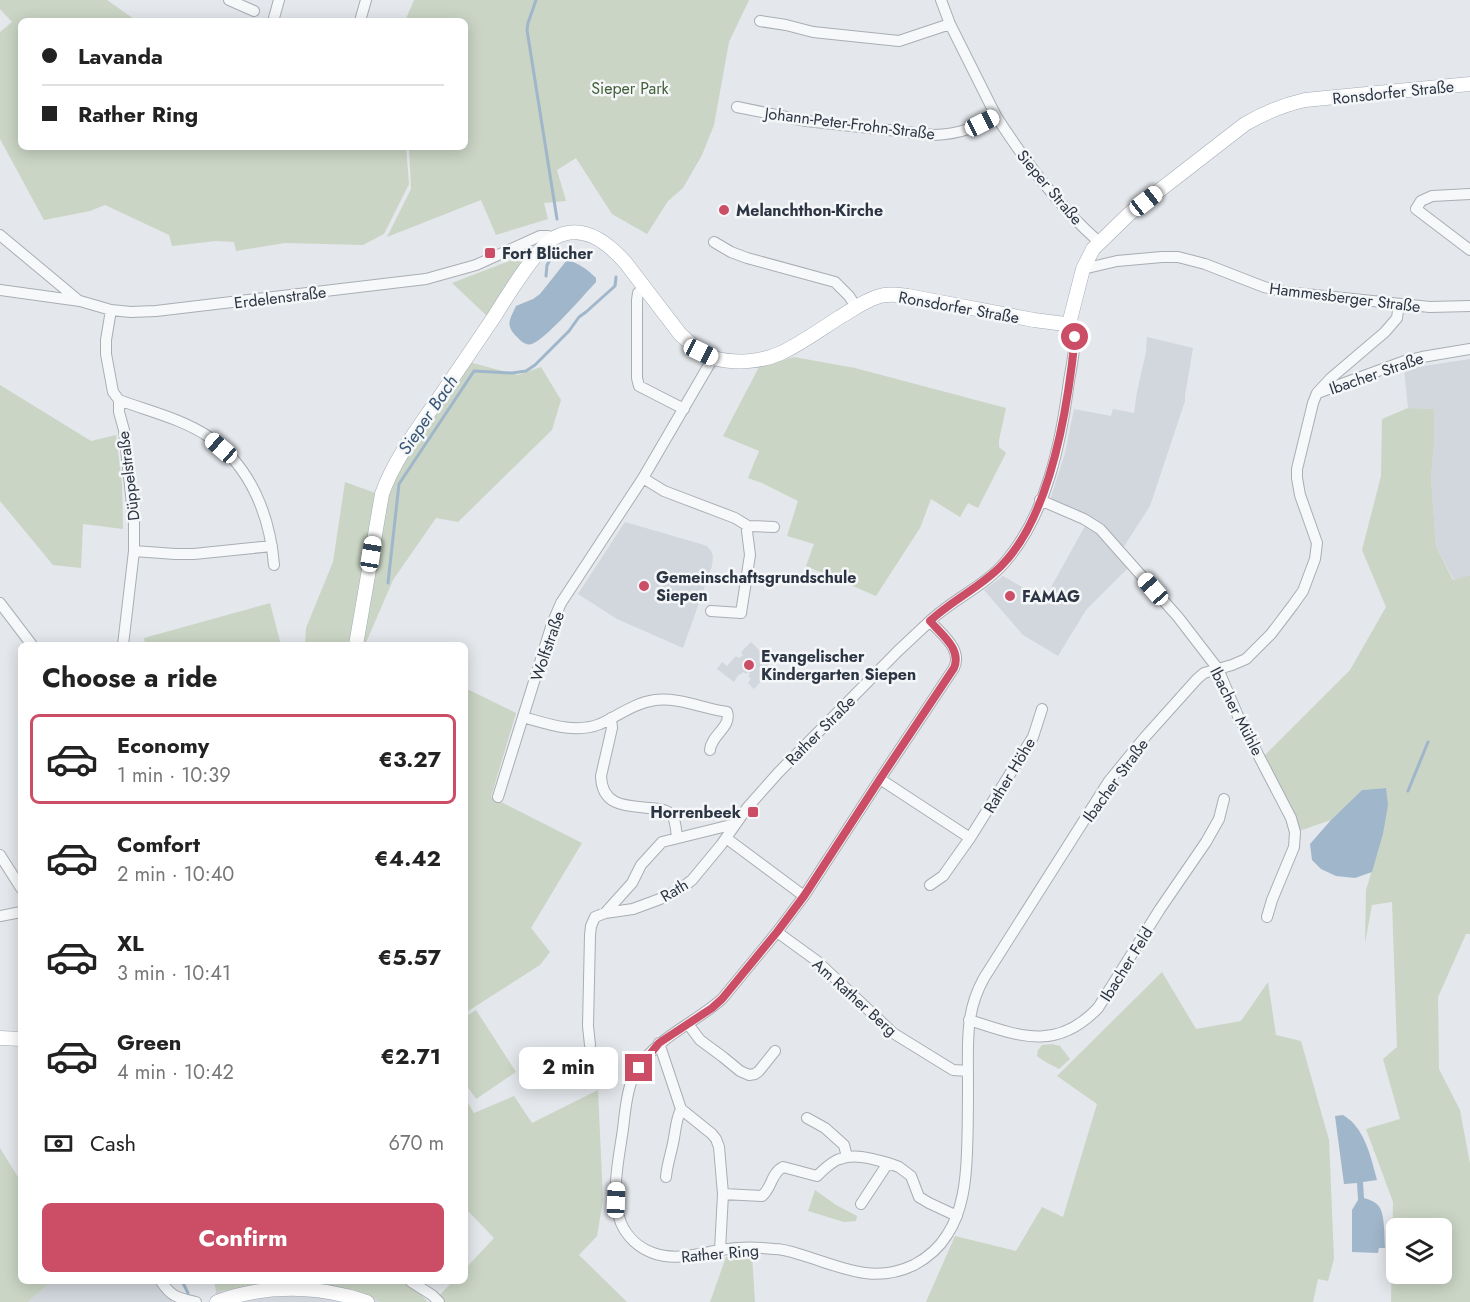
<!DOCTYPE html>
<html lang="en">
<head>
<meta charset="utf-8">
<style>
	body { margin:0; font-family:Jost,sans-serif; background:#f6f6f6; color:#222; height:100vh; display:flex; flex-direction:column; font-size:22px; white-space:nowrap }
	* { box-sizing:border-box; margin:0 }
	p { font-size:20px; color:#767676 }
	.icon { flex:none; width:33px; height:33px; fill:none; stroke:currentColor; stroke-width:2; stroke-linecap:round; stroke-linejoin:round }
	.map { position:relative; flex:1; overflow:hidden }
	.side { position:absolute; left:18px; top:642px; width:450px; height:642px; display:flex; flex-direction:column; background:#fff; border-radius:9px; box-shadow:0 3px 15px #0003 }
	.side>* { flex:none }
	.banner { position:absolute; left:18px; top:18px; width:450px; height:132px; border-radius:9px; box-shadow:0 3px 15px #0003; display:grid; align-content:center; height:132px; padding:0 24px; background:#fff }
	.controls { position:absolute; left:1386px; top:1218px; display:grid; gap:12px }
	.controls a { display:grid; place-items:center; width:66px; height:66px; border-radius:9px; background:#fff; box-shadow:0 3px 15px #0003; font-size:30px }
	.end { position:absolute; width:27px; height:27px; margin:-14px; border:8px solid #cb4e66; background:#fff; box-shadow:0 0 0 3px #fff }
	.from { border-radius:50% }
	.bubble { position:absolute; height:42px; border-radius:9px; background:#fff; box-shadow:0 3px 15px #0003; font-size:20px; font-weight:700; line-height:42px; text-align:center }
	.car { position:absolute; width:18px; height:36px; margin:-18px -9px; border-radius:8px; box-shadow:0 0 4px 2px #0007; background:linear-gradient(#fff 24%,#345 0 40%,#fff 0 76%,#345 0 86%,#fff 0) }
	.banner b { display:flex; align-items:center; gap:21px; height:57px; font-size:22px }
	.banner b+b { border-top:2px solid #e0e0e0 }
	.banner i { width:15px; height:15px; background:#222 }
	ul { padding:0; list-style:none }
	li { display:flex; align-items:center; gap:18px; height:90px; margin:0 12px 9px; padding:0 12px; border:3px solid transparent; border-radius:9px }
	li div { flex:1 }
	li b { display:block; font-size:22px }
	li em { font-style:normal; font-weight:700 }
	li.selected { border-color:#cb4e66 }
	li>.icon { width:54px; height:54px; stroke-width:1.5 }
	h2 { padding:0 24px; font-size:27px; line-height:72px }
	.pay { display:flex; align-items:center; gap:15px; height:66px; padding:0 24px; font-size:22px }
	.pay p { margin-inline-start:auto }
	.primary-button { display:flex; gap:12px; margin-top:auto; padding:12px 24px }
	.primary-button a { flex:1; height:69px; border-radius:9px; background:#cb4e66; color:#fff; font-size:24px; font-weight:700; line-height:69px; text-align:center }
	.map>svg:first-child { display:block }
</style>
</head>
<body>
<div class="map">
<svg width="1470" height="1302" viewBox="0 0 1470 1302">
	<rect width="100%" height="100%" fill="#e4e7eb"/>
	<path fill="#d2d6dd" d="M1147 337 1193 348 1185 395V401L1150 506 1123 548 1053 501 1051 497 1065 453 1074 409 1111 416 1113 409 1134 413 1137 392 1146 352Z
		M1470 359V575L1454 580 1436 546 1431 478 1434 444V409L1408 408 1404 369Z
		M625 522 701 544 707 546 711 551 713 556 712 566 683 648 617 619 578 594Z
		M1085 526 1097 534 1128 568 1086 610 1058 656 1023 635 984 590 1003 576 1044 600Z
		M751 642 769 660 768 662 770 664 763 672 766 676 754 689 748 683 751 679 748 676 750 674 748 672 746 674 743 672 740 675 739 674 734 682 717 669 722 662 727 666 736 656 739 658 743 655 741 652Z
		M52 1281H160L172 1302H28Z
		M307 1284 356 1291 381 1302H214L216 1291Z"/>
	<path fill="#cad5c5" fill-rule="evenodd" d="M0 0H107L137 21H21V147H406L409 184 384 234 363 245 285 243 236 251 234 242 216 241 172 246 169 235 105 205 90 211 44 220 0 139V32L12 22 0 9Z
		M414 0H749L729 42 714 125 702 155 683 188 668 201 647 234 612 214 576 158 557 170 566 201 544 203 548 219 496 235 481 200 387 237 411 189 409 147H465V21H405Z
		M528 254 487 316 452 283Z
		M794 357 855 368 1006 408 999 440V447L1006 453 978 508 968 503 960 517 931 499 920 528 876 596 806 566 814 544 787 536 798 501 762 483 748 478 759 451 723 436 759 367Z
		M469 362 518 375 541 367 561 400 552 430 458 522 436 518 393 580 365 645H305L306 628 333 562 345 482 381 495Z
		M0 385 91 441 116 435 122 484 123 529 83 524 81 568 53 565 0 501Z
		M1408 408 1434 409V444L1431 478 1436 546 1453 580 1470 575V934H1466L1438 997 1439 1069 1460 1110 1470 1164V1302H1391L1393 1202 1366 1129 1400 1119 1383 1059 1397 1047 1392 902 1372 905 1365 943 1366 890 1383 834 1386 788 1362 790 1331 820 1296 832 1264 756 1350 670 1386 607 1362 550 1381 476 1382 419ZM1396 1228H1442V1274H1396Z
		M270 603 281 645H145L144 638Z
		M465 688 516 713 491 797 582 843 531 928 550 952 540 965 465 1013Z
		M1162 972 1196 1029 1241 1021 1268 982 1276 1035 1301 1041 1329 1140 1334 1259 1328 1281 1318 1279 1313 1302H926L955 1236 1016 1251 1042 1207 1063 1217 1097 1104 1057 1076Z
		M476 1010 516 1072 476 1099 465 1083V1017Z
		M1052 1044 1060 1046 1070 1059 1059 1069C1052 1065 1043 1061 1037 1056L1038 1050 1042 1045Z
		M598 1090 603 1200 597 1236 579 1255 627 1302H433L453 1281H465V1269L494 1238 465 1208V1098L474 1113 514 1096 532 1123Z
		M0 1148 21 1182V1281H52L28 1302H0Z
		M815 1190 836 1205 857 1216 856 1221 844 1222 808 1211Z
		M752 1256 755 1302H710L726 1257Z
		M214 1281H407L428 1302H381L356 1291 307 1284 216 1291Z"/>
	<path fill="#a0b6ca" d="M567 260C579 263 588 270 596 278V282C584 295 546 339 532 344 525 346 520 340 516 336 505 325 510 319 516 306L533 299 540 294Z
		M1386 788 1388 805 1383 834 1372 872 1355 878 1336 876 1321 869 1312 860 1310 844 1331 820 1362 790Z
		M1343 1115C1347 1118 1351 1120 1354 1124 1367 1138 1372 1162 1377 1180L1363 1182 1364 1198C1370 1200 1377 1202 1380 1208 1385 1217 1384 1237 1385 1248H1379L1378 1253 1352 1252V1210L1358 1200 1357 1183 1344 1184 1335 1116Z"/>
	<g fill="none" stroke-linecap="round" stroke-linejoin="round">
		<path stroke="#a0b6ca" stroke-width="3" d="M536 0 528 23 527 30 557 219
			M546 276 547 265 555 252
			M388 583 399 484 474 371 512 373 526 371 535 365 569 331 579 317 586 312 615 286 616 277
			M1408 791 1428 742
			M182 1281 188 1293 187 1299"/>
		<g stroke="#a9aeb5" stroke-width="12">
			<path id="minor" d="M229 0 254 11
				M941 0 950 24 996 116C1026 162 1058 206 1099 242
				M274 21V18L279 0
				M360 21 366 0
				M760 21 786 25 813 32 899 41 950 24
				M737 107 806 121 934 135C961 134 973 128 996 116
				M1470 194 1432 196 1421 201 1416 209 1470 250
				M0 235 78 300
				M714 242 731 252 747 258 835 282 849 296 856 307
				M1083 269 1117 261 1162 257H1178L1205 264 1264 287 1286 292 1430 307 1470 306
				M644 287 638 293 637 300V378L639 386 684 409
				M0 290 80 301 111 310 131 312 156 311 426 279 476 265 540 236H548L553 238
				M111 310 106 340V354L113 392 119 400V412L124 430 134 523V551L123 645
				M1320 392 1405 361 1422 357 1470 349
				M119 400C148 411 183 419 209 437 251 467 270 516 274 565
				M643 478 664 491 735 518 748 526 774 527
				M1040 500 1084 519 1100 529 1178 617 1218 669 1238 716 1291 818 1295 832 1294 847 1272 900 1267 917
				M134 551 175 554H194L272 546
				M0 603 32 645
				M711 611 741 613 750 555 747 531 748 526
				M930 621C941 634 963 649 954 668L880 779 804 896 777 932 722 999C697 1021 665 1034 644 1060 639 1066 635 1073 632 1080 626 1095 625 1113 623 1129 619 1158 610 1194 621 1223 627 1237 639 1248 653 1253 675 1261 697 1254 720 1250 737 1247 756 1247 774 1249 785 1249 795 1253 805 1256 844 1268 874 1284 914 1265 927 1258 939 1248 947 1235 963 1211 966 1180 967 1152 968 1128 968 1104 968 1080 968 1042 965 1012 984 978L1109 781 1145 737 1197 679 1204 673 1232 665 1246 659 1271 634 1293 605 1303 591 1315 559 1317 543 1300 495 1297 478V469L1313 403 1317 393 1331 378 1385 332 1397 318 1399 304
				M523 717C548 724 575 734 600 724 618 716 634 703 655 700 679 697 704 709 727 712 732 727 711 735 710 750
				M611 718 612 728 601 776C602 811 634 805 659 809 664 810 668 811 672 815 676 821 676 831 677 838
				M880 779 970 838 943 876 930 885
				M498 797 552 624 561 603 643 478 713 358
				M726 838 804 896
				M970 838 1033 737 1042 709
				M0 855 21 888
				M605 913 632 883 641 865 662 842 735 824
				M0 916 21 912
				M777 932 817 961 893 1033 953 1070 968 1071
				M969 1020C1019 1036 1056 1052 1098 1008L1160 909 1206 842 1219 819 1224 799
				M688 1024 700 1040 723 1057 740 1071 749 1075 755 1074 759 1071 775 1051
				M659 1043 681 1109 712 1134 716 1139 719 1147 723 1194
				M590 1045 588 1026 590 935 591 926 595 917 605 913 633 909 660 899 679 890 692 880 721 845 747 808 778 773 898 651 930 621C953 599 985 586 1006 561 1047 513 1061 442 1069 381 1071 368 1076 348 1074 335 1073 331 1071 327 1068 323
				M807 1118 825 1128 844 1145 847 1157
				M666 1177C667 1164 672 1151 674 1138 676 1127 676 1120 681 1109
				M861 1204 888 1163 899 1167 911 1176 919 1197 929 1203 957 1216
				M720 1250 723 1194 762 1196C772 1188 771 1173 783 1167L817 1176C823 1170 832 1161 840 1159 855 1153 873 1159 888 1163
				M161 1281C171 1297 178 1298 196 1302
				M410 1281 432 1295 439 1302"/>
		</g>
		<g stroke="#a3acb7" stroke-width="15">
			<path id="major" d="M356 645 382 494C393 463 413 435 432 408 453 378 473 348 494 317 506 298 536 248 554 238 582 222 607 242 625 262L680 334C690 343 700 353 714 358 735 364 761 362 781 353 802 343 821 329 840 317 852 310 864 301 877 297 887 293 898 295 908 296L1034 320 1065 324 1068 323 1070 320 1083 269 1093 249 1129 214 1245 124C1264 113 1283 105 1305 100L1470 84
				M0 1038 21 1039
				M217 1302C265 1284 319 1285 367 1302"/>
		</g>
		<use href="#minor" stroke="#f6f8f9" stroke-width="10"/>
		<use href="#major" stroke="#fff" stroke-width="14"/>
	</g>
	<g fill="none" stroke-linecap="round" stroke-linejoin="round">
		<path stroke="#cb4e66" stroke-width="8" d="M639 1068 659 1043 712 1008 722 999 777 932 804 896 880 779 954 668C962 649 941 634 930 621 952 600 981 587 1002 565 1052 514 1068 406 1075 337"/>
	</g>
	<g fill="#cb4e66" stroke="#f4f6f8" stroke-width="2">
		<circle cx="724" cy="210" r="6"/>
		<rect x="484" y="247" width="12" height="12" rx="3"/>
		<circle cx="644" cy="586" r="6"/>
		<circle cx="1010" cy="596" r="6"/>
		<circle cx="749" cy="665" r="6"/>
		<rect x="747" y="806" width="12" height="12" rx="3"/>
	</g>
	<g text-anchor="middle" stroke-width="5" stroke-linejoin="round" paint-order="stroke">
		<g font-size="16" fill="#425f39" stroke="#f4f6f8">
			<text x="630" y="94">Sieper Park</text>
		</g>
		<g font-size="16" fill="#2c3543" stroke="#f4f6f8">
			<text transform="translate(1393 92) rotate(-6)" y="6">Ronsdorfer Straße</text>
			<text transform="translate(850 123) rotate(7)" y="6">Johann-Peter-Frohn-Straße</text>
			<text transform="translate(1050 187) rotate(50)" y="6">Sieper Straße</text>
			<text transform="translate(280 297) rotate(-7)" y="6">Erdelenstraße</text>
			<text transform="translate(1345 297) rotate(7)" y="6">Hammesberger Straße</text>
			<text transform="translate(959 307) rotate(10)" y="6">Ronsdorfer Straße</text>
			<text transform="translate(1376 373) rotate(-19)" y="6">Ibacher Straße</text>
			<text transform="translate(128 476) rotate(-97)" y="6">Düppelstraße</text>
			<text transform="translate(547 646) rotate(-71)" y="6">Wolfstraße</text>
			<text transform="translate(1237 711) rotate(63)" y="6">Ibacher Mühle</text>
			<text transform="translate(820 730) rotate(-45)" y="6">Rather Straße</text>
			<text transform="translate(1009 775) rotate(-59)" y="6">Rather Höhe</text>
			<text transform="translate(1115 780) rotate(-54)" y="6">Ibacher Straße</text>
			<text transform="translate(674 890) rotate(-31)" y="6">Rath</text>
			<text transform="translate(1126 964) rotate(-58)" y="6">Ibacher Feld</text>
			<text transform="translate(855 997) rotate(42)" y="6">Am Rather Berg</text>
			<text transform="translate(720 1253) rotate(-5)" y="6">Rather Ring</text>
		</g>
		<g font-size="16" font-weight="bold" fill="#2c3543" stroke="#f4f6f8" text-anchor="start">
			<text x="736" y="216">Melanchthon-Kirche</text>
			<text x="502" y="259">Fort Blücher</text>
			<text x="656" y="583">Gemeinschaftsgrundschule<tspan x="656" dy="18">Siepen</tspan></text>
			<text x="1022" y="602">FAMAG</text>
			<text x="761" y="662">Evangelischer<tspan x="761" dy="18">Kindergarten Siepen</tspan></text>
			<text x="741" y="818" text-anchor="end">Horrenbeek</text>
		</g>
		<g font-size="18" font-style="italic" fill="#375676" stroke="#f4f6f8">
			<text transform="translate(428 415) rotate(-56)" y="6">Sieper Bach</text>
		</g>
	</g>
</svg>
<div class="controls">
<a><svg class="icon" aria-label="layers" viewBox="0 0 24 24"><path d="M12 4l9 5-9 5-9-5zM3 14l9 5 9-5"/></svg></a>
</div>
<i class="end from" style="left:1075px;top:337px"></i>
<i class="end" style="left:639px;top:1068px"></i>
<div class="bubble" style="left:519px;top:1047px;width:99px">2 min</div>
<i class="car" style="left:982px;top:123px;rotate:63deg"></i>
<i class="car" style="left:1146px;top:201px;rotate:52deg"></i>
<i class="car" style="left:701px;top:352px;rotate:116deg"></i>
<i class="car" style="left:221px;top:448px;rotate:311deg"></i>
<i class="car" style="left:371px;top:554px;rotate:9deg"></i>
<i class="car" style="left:1153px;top:589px;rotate:319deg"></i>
<i class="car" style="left:616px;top:1200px;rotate:2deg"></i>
<div class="banner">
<b><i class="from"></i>Lavanda</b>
<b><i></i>Rather Ring</b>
</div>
<section class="side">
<h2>Choose a ride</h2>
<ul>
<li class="selected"><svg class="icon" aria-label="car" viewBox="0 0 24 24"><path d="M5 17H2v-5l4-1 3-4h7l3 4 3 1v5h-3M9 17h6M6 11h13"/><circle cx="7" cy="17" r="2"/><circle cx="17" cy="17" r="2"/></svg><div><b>Economy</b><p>1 min · 10:39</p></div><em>€3.27</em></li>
<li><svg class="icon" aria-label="car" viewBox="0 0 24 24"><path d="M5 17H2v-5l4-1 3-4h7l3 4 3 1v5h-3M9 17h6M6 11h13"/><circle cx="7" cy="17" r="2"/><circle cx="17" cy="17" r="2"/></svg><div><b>Comfort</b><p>2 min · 10:40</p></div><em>€4.42</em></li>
<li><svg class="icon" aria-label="car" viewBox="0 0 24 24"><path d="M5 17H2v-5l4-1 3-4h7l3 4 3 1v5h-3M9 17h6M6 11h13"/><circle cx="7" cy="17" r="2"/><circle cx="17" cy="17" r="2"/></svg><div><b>XL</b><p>3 min · 10:41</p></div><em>€5.57</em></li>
<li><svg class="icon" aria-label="car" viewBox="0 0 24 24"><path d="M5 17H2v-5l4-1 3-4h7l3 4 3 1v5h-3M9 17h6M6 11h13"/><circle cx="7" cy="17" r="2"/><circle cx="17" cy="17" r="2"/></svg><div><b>Green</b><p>4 min · 10:42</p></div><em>€2.71</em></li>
</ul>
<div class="pay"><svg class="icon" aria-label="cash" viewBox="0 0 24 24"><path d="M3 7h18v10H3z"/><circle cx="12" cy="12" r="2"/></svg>Cash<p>670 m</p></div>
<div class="primary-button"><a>Confirm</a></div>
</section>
</div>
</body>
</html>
